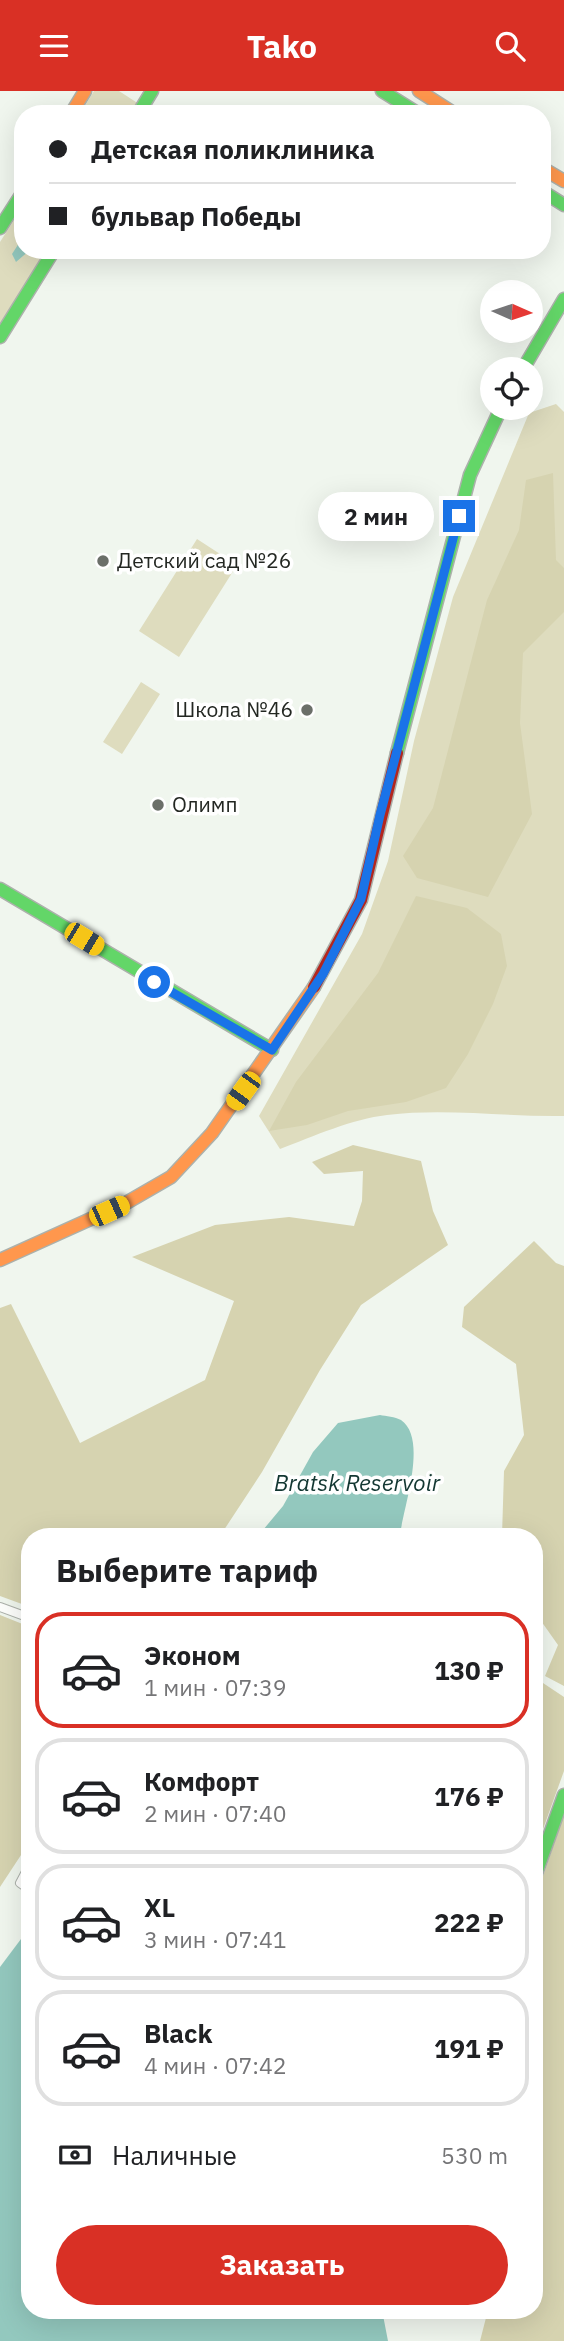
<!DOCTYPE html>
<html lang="ru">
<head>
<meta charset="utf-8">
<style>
	body { margin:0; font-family:"IBM Plex Sans",sans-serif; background:#f2f2f2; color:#202124; height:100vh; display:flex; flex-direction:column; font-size:26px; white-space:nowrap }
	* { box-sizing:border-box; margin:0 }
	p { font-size:23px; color:#757577 }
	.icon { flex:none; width:38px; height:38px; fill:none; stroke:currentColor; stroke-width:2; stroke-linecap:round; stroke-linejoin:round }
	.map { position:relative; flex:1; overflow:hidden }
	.panel { position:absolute; left:21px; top:1437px; width:522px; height:791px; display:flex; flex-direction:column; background:#fff; border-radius:28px; box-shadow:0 7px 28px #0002 }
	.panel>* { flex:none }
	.top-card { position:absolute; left:14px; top:14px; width:537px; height:154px; border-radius:28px; box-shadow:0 7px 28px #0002; display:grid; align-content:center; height:154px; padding:0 35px; background:#fff }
	.needle { width:46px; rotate:93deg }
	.tools { position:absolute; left:480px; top:189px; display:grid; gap:14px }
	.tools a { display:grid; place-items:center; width:63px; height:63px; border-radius:50%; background:#fff; box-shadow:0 7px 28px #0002; font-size:35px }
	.end { position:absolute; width:32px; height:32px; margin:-16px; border:9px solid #1a73e8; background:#fff; box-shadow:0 0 0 4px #fff }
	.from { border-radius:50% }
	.bubble { position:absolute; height:49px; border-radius:24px; background:#fff; box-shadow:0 7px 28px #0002; font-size:23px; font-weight:700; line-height:49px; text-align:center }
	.car { position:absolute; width:21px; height:42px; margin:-21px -10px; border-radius:9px; box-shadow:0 0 5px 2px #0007; background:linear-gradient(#f5c518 24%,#345 0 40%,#f5c518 0 76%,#345 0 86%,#f5c518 0) }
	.top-card b { display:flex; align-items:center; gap:24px; height:66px; font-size:26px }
	.top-card b+b { border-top:2px solid #e0e0e0 }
	.top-card i { width:18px; height:18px; background:#202124 }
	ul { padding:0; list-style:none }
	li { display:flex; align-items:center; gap:21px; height:116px; margin:0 14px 10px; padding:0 21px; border:4px solid #e0e0e0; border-radius:28px }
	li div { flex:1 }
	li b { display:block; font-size:26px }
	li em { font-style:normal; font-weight:700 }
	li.on { border-color:#d93025 }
	li>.icon { width:63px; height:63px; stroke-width:1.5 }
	h2 { padding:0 35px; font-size:32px; line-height:84px }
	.pay { display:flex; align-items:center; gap:18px; height:77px; padding:0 35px; font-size:26px }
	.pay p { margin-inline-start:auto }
	.cta { display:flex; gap:14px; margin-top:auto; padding:14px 35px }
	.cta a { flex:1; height:80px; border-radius:42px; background:#d93025; color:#fff; font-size:28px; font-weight:700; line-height:80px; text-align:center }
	header { display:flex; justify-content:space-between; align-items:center; height:91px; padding:0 35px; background:#d93025; color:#fff; font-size:32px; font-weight:700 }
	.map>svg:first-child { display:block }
</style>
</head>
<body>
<header><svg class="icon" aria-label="menu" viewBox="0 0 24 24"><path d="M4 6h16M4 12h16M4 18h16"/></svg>Tako<svg class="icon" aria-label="search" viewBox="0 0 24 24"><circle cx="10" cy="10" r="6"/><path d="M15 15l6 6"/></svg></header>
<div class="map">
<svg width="564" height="2250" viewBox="0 0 564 2250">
	<rect width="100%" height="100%" fill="#f0f6ee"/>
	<path fill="#dedcbe" d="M94 0H119L139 13 133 23H80Z
		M23 115V159H48L0 236V151Z
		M556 313 564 321V1025C505 1026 446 1017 387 1024 352 1028 314 1045 280 1058L259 1025 362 843 388 770 414 650 453 506 529 322Z
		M197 448 237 474 179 566 139 540Z
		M141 591 160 603 122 663 103 651Z"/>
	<path fill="#d6d3b0" d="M553 382 556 469 564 477V521L523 562 520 632 532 723 488 806 417 787 403 765 433 717 487 509 519 439 526 389Z
		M416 805 467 817 501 843 507 875 493 913 468 963 446 997 406 1011 348 1020 307 1034 269 1040 296 991 378 882Z
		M353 1054 421 1070 433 1120 448 1154 361 1214 320 1279 262 1381 220 1445 30 1446V1516L0 1505V1217L11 1213 80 1352 205 1289 234 1210 132 1166 215 1134 289 1126 354 1135 362 1110 363 1080 324 1083 312 1071Z
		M534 1150 556 1172 564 1175V1595L545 1585 558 1554 534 1520V1446L502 1445 504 1380 524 1344 516 1273 462 1236 464 1216Z
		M0 1524 30 1536V1708L26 1718 23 1761 0 1796Z
		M540 1590 564 1606V1680L534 1763V1591Z
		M564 1724V2250H480L488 2219H534V1811Z"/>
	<path fill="#93c8be" d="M23 146V159H30L16 171 12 163Z
		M380 1324C386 1325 395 1326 401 1329 429 1348 402 1420 400 1445H258L283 1415 313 1361 338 1332Z
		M30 1836V2219H382L388 2250H0V1876Z"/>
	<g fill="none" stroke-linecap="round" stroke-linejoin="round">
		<g stroke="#acb1ab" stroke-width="10">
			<path id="street" d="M0 1516 30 1527
				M30 1773 20 1792 30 1799"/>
		</g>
		<g stroke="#acb1ab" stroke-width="15">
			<path id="fast" d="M382 0 419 23
				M138 23 152 0
				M542 100 564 114
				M0 137 23 101
				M0 246 54 159
				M523 278 564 208
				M397 662 470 384 501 317
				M0 798 272 959
				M534 1788 564 1704"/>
		</g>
		<g stroke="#acb1ab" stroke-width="15">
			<path id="slow" d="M419 0 455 23
				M71 23 85 0
				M542 77 564 90
				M0 1169 126 1112 171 1086 212 1042 314 896"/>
		</g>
		<g stroke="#acb1ab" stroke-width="15">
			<path id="jam" d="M314 896 361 809 397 662"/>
		</g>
		<use href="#street" stroke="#fdfefc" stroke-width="8"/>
		<use href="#fast" stroke="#63d668" stroke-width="12"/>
		<use href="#slow" stroke="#ff974d" stroke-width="12"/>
		<use href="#jam" stroke="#b3261e" stroke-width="12"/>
	</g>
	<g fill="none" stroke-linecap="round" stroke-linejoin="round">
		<path stroke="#1a73e8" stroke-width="9" d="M154 891 272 959 323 883 361 808 380 724 459 425"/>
	</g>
	<g fill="#6b6f69" stroke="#fff" stroke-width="2.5">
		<circle cx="103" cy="470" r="7"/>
		<circle cx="307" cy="619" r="7"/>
		<circle cx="158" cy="714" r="7"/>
	</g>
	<g text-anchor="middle" stroke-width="7" stroke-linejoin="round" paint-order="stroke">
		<g font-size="21" fill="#232722" stroke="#fff" text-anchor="start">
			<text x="117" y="477">Детский сад №26</text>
			<text x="293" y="626" text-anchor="end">Школа №46</text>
			<text x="172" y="721">Олимп</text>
		</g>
		<g font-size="23" font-style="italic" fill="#133732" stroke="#fff">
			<text x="357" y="1400">Bratsk Reservoir</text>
		</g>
	</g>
</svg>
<div class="tools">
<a><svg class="needle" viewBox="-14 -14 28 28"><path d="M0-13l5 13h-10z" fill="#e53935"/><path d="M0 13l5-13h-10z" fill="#757577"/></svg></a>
<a><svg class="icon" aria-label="locate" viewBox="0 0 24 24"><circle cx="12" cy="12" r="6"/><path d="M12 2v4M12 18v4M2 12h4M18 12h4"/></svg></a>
</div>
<i class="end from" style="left:154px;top:891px"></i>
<i class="end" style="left:459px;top:425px"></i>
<div class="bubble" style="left:318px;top:401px;width:116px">2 мин</div>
<i class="car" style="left:84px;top:848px;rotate:121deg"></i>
<i class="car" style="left:243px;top:1000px;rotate:216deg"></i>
<i class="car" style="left:109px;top:1120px;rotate:66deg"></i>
<div class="top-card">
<b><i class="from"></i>Детская поликлиника</b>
<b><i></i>бульвар Победы</b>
</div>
<section class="panel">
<h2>Выберите тариф</h2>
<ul>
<li class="on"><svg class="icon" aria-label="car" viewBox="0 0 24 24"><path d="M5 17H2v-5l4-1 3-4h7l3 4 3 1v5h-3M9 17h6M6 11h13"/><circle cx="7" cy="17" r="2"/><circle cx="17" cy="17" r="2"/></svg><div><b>Эконом</b><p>1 мин · 07:39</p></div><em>130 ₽</em></li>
<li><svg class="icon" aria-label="car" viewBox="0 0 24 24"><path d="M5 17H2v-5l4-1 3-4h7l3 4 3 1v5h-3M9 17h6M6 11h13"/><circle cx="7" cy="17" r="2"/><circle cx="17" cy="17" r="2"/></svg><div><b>Комфорт</b><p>2 мин · 07:40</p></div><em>176 ₽</em></li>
<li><svg class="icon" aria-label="car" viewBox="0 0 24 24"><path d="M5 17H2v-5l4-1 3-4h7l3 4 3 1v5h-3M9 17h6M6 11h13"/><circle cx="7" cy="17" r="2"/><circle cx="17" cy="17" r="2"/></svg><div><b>XL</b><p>3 мин · 07:41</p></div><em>222 ₽</em></li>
<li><svg class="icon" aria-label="car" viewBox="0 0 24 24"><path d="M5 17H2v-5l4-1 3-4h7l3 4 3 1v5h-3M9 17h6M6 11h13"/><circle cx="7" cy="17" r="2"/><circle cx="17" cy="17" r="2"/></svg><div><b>Black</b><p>4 мин · 07:42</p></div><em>191 ₽</em></li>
</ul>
<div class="pay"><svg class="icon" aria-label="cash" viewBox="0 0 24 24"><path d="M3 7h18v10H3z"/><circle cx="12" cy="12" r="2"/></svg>Наличные<p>530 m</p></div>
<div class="cta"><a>Заказать</a></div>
</section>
</div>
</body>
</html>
